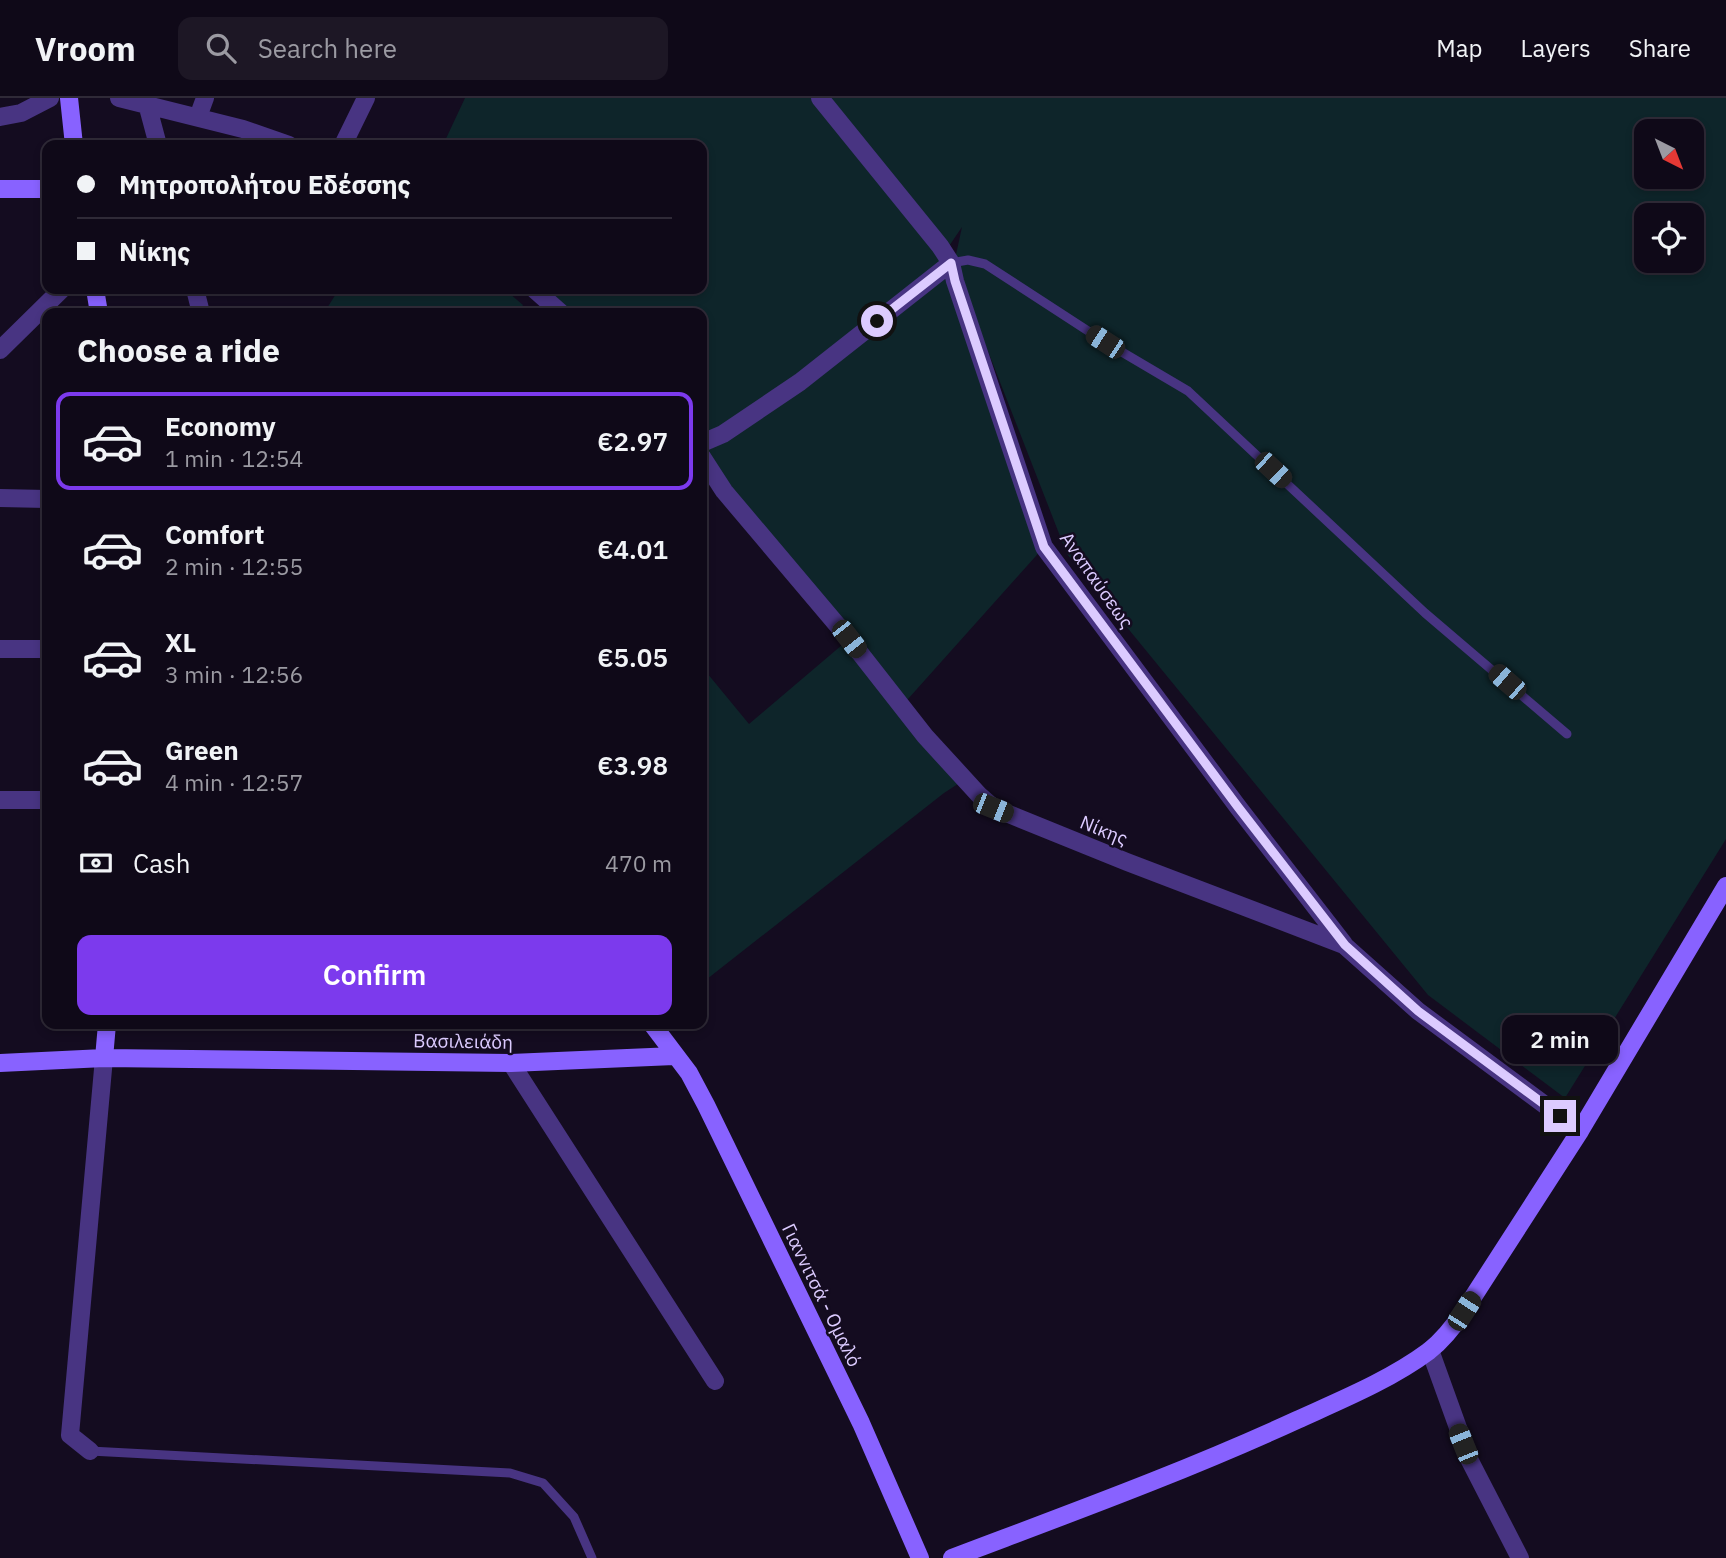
<!DOCTYPE html>
<html lang="en">
<head>
<meta charset="utf-8">
<style>
	body { margin:0; font-family:"IBM Plex Sans",sans-serif; background:#1d1725; color:#f1f3f6; height:100vh; display:flex; flex-direction:column; font-size:26px; white-space:nowrap }
	* { box-sizing:border-box; margin:0 }
	p { font-size:23px; color:#9b9aa2 }
	.icon { flex:none; width:38px; height:38px; fill:none; stroke:currentColor; stroke-width:2; stroke-linecap:round; stroke-linejoin:round }
	.map { position:relative; flex:1; overflow:hidden }
	.panel { position:absolute; left:42px; top:210px; width:665px; height:721px; display:flex; flex-direction:column; background:#0f0918; border-radius:14px; box-shadow:0 4px 10px #0003,0 0 0 2px #2f2a37 }
	.panel>* { flex:none }
	.guide { position:absolute; left:42px; top:42px; width:665px; height:154px; border-radius:14px; box-shadow:0 4px 10px #0003,0 0 0 2px #2f2a37; display:grid; align-content:center; height:154px; padding:0 35px; background:#0f0918 }
	.needle { width:46px; rotate:138deg }
	.controls { position:absolute; left:1634px; top:21px; display:grid; gap:14px }
	.controls a { display:grid; place-items:center; width:70px; height:70px; border-radius:14px; background:#0f0918; box-shadow:0 4px 10px #0003,0 0 0 2px #2f2a37; font-size:35px }
	.end { position:absolute; width:32px; height:32px; margin:-16px; border:9px solid #dccbff; background:#111; box-shadow:0 0 0 4px #111 }
	.from { border-radius:50% }
	.bubble { position:absolute; height:49px; border-radius:14px; background:#0f0918; box-shadow:0 4px 10px #0003,0 0 0 2px #2f2a37; font-size:23px; font-weight:600; line-height:49px; text-align:center }
	.car { position:absolute; width:21px; height:42px; margin:-21px -10px; border-radius:9px; box-shadow:0 0 5px 2px #0007; background:linear-gradient(#222 24%,#8ab4d8 0 40%,#222 0 76%,#8ab4d8 0 86%,#222 0) }
	.guide b { display:flex; align-items:center; gap:24px; height:66px; font-size:26px }
	.guide b+b { border-top:2px solid #2f2a37 }
	.guide i { width:18px; height:18px; background:#f1f3f6 }
	ul { padding:0; list-style:none }
	li { display:flex; align-items:center; gap:21px; height:98px; margin:0 14px 10px; padding:0 21px; border:4px solid transparent; border-radius:14px }
	li div { flex:1 }
	li b { display:block; font-size:26px }
	li em { font-style:normal; font-weight:600 }
	li.on { border-color:#7c3aed }
	li>.icon { width:63px; height:63px; stroke-width:1.5 }
	h2 { padding:0 35px; font-size:32px; line-height:84px }
	.pay { display:flex; align-items:center; gap:18px; height:77px; padding:0 35px; font-size:26px }
	.pay p { margin-inline-start:auto }
	.cta { display:flex; gap:14px; margin-top:auto; padding:14px 35px }
	.cta a { flex:1; height:80px; border-radius:14px; background:#7c3aed; color:#fff; font-size:28px; font-weight:600; line-height:80px; text-align:center }
	header { display:flex; align-items:center; gap:42px; box-sizing:border-box; height:98px; padding:0 35px; background:#0f0918; border-bottom:2px solid #2f2a37 }
	header strong { font-size:33px }
	nav { display:flex; gap:38px; margin-inline-start:auto; font-size:24px }
	.search { width:490px; height:63px; background:#1d1725; display:flex; align-items:center; gap:18px; box-sizing:border-box; padding:0 24px; border-radius:14px; color:#9b9aa2; font-size:26px }
	.map>svg:first-child { display:block }
</style>
</head>
<body>
<header>
<strong>Vroom</strong>
<div class="search"><svg class="icon" aria-label="search" viewBox="0 0 24 24"><circle cx="10" cy="10" r="6"/><path d="M15 15l6 6"/></svg>Search here</div>
<nav><a>Map</a><a>Layers</a><a>Share</a></nav>
</header>
<div class="map">
<svg width="1726" height="1460" viewBox="0 0 1726 1460">
	<rect width="100%" height="100%" fill="#140c20"/>
	<path fill="#0e252a" fill-rule="evenodd" d="M465 0H1726V741L1565 1000 1428 897 1067 456 954 166 962 129 945 154 1044 449 908 601 901 606 964 682 944 695 702 885V580L707 575 749 626 849 541 702 359V215H561L534 191H702V47H443ZM1647 33H1692V79H1647ZM1647 117H1692V163H1647Z
		M339 191H504L523 207 518 215H324Z"/>
	<g fill="none" stroke-linecap="round" stroke-linejoin="round">
		<path stroke="#483482" stroke-width="9" d="M951 165 968 162 985 166 1105 244 1188 293 1425 515 1567 636
			M90 1353 510 1375 543 1385 574 1419 592 1460"/>
		<path stroke="#483482" stroke-width="18" d="M119 0 243 31 289 47
			M820 0 940 148 951 165 955 183 1044 449 1238 709 1344 846
			M147 6 158 47
			M0 19 21 15 50 0
			M198 19 205 0
			M343 47 366 0
			M195 191 201 215
			M534 191 561 215
			M0 252 62 191
			M702 345 723 336 800 284 951 165
			M702 359 724 393 849 541 925 638 979 697 994 710 1127 764 1344 847 1418 913 1580 1033
			M0 400 47 401
			M0 551H47
			M0 702H47
			M511 965 715 1283
			M1430 1252 1470 1363 1520 1460
			M90 1353 70 1337 104 960"/>
		<path stroke="#8862ff" stroke-width="18" d="M69 0 74 47
			M0 91H47
			M95 191 99 215
			M652 926 689 975 706 1007 861 1325 920 1460
			M104 960 107 926
			M0 965 104 960 511 965 674 958
			M952 1460C1068 1416 1184 1374 1297 1322 1341 1302 1390 1282 1429 1253 1443 1242 1454 1228 1464 1213L1580 1033 1726 788"/>
	</g>
	<g fill="none" stroke-linecap="round" stroke-linejoin="round">
		<path stroke="#dccbff" stroke-width="9" d="M877 223 951 165 955 183 1044 449 1238 709 1345 847 1418 913 1560 1018"/>
	</g>
	<g text-anchor="middle" stroke-width="5" stroke-linejoin="round" paint-order="stroke">
		<g font-size="19" fill="#dccbff" stroke="#140c20">
			<text transform="translate(1097 482) rotate(55)" y="7">Αναπαύσεως</text>
			<text transform="translate(1104 732) rotate(22)" y="7">Νίκης</text>
			<text transform="translate(463 943) rotate(1)" y="7">Βασιλειάδη</text>
			<text transform="translate(822 1197) rotate(64)" y="7">Γιαννιτσά - Ομαλό</text>
		</g>
	</g>
</svg>
<div class="controls">
<a><svg class="needle" viewBox="-14 -14 28 28"><path d="M0-13l5 13h-10z" fill="#e53935"/><path d="M0 13l5-13h-10z" fill="#9b9aa2"/></svg></a>
<a><svg class="icon" aria-label="locate" viewBox="0 0 24 24"><circle cx="12" cy="12" r="6"/><path d="M12 2v4M12 18v4M2 12h4M18 12h4"/></svg></a>
</div>
<i class="end from" style="left:877px;top:223px"></i>
<i class="end" style="left:1560px;top:1018px"></i>
<div class="bubble" style="left:1502px;top:917px;width:116px">2 min</div>
<i class="car" style="left:1105px;top:244px;rotate:303deg"></i>
<i class="car" style="left:1273px;top:372px;rotate:133deg"></i>
<i class="car" style="left:849px;top:541px;rotate:142deg"></i>
<i class="car" style="left:1507px;top:584px;rotate:311deg"></i>
<i class="car" style="left:993px;top:710px;rotate:112deg"></i>
<i class="car" style="left:1464px;top:1213px;rotate:33deg"></i>
<i class="car" style="left:1463px;top:1346px;rotate:338deg"></i>
<div class="guide">
<b><i class="from"></i>Μητροπολήτου Εδέσσης</b>
<b><i></i>Νίκης</b>
</div>
<section class="panel">
<h2>Choose a ride</h2>
<ul>
<li class="on"><svg class="icon" aria-label="car" viewBox="0 0 24 24"><path d="M5 17H2v-5l4-1 3-4h7l3 4 3 1v5h-3M9 17h6M6 11h13"/><circle cx="7" cy="17" r="2"/><circle cx="17" cy="17" r="2"/></svg><div><b>Economy</b><p>1 min · 12:54</p></div><em>€2.97</em></li>
<li><svg class="icon" aria-label="car" viewBox="0 0 24 24"><path d="M5 17H2v-5l4-1 3-4h7l3 4 3 1v5h-3M9 17h6M6 11h13"/><circle cx="7" cy="17" r="2"/><circle cx="17" cy="17" r="2"/></svg><div><b>Comfort</b><p>2 min · 12:55</p></div><em>€4.01</em></li>
<li><svg class="icon" aria-label="car" viewBox="0 0 24 24"><path d="M5 17H2v-5l4-1 3-4h7l3 4 3 1v5h-3M9 17h6M6 11h13"/><circle cx="7" cy="17" r="2"/><circle cx="17" cy="17" r="2"/></svg><div><b>XL</b><p>3 min · 12:56</p></div><em>€5.05</em></li>
<li><svg class="icon" aria-label="car" viewBox="0 0 24 24"><path d="M5 17H2v-5l4-1 3-4h7l3 4 3 1v5h-3M9 17h6M6 11h13"/><circle cx="7" cy="17" r="2"/><circle cx="17" cy="17" r="2"/></svg><div><b>Green</b><p>4 min · 12:57</p></div><em>€3.98</em></li>
</ul>
<div class="pay"><svg class="icon" aria-label="cash" viewBox="0 0 24 24"><path d="M3 7h18v10H3z"/><circle cx="12" cy="12" r="2"/></svg>Cash<p>470 m</p></div>
<div class="cta"><a>Confirm</a></div>
</section>
</div>
</body>
</html>
